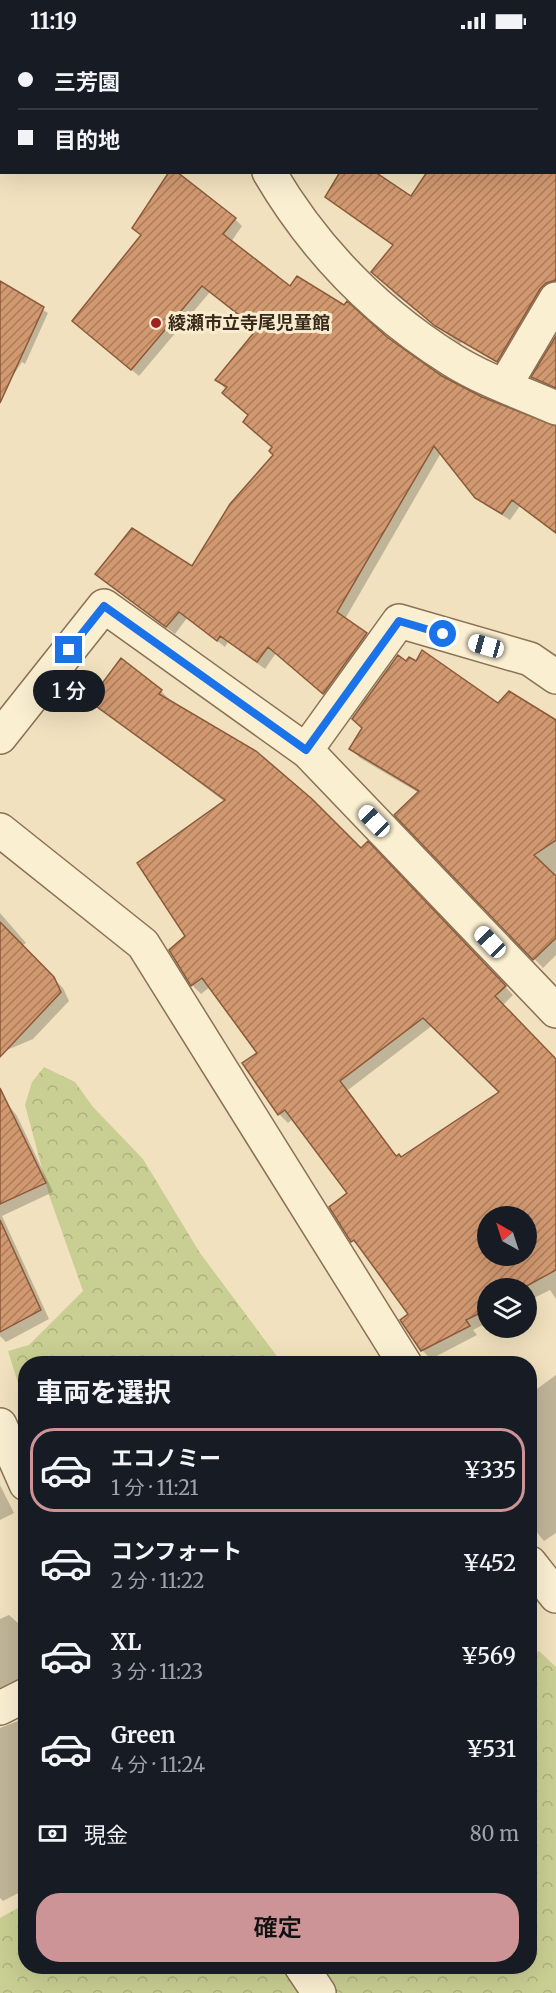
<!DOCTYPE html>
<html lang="ja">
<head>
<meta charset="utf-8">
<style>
	body { margin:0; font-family:Merriweather,"Noto Sans JP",serif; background:#20242c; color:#f1f3f6; height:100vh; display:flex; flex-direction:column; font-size:22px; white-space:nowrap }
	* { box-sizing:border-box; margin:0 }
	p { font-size:20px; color:#9ea1a6 }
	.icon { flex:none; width:33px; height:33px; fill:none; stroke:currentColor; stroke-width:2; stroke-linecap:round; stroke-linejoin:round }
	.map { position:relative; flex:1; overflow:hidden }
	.drawer { position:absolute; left:18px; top:1314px; width:519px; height:618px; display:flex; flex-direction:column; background:#171b24; border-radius:24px; box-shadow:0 6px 24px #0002 }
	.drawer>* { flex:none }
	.top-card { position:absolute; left:0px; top:0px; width:556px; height:132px; box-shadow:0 6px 24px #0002; display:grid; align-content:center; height:132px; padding:0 18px; background:#171b24 }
	.needle { width:39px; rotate:321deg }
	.controls { position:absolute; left:477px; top:1164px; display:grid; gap:12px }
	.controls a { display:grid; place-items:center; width:60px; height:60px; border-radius:50%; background:#171b24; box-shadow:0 6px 24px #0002; font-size:30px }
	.end { position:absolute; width:27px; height:27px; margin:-14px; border:8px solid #1a73e8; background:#fff; box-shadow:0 0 0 3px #fff }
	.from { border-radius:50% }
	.bubble { position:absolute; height:42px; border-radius:21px; background:#171b24; box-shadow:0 6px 24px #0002; font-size:20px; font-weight:600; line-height:42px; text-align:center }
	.car { position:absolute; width:18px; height:36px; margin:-18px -9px; border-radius:8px; box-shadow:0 0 4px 2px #0007; background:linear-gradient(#fff 24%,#345 0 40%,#fff 0 76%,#345 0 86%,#fff 0) }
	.top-card b { display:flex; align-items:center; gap:21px; height:57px; font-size:22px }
	.top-card b+b { border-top:2px solid #363941 }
	.top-card i { width:15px; height:15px; background:#f1f3f6 }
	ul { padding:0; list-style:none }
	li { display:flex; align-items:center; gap:18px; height:84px; margin:0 12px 9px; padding:0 6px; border:3px solid transparent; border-radius:24px }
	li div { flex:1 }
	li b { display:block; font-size:22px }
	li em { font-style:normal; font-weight:600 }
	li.active { border-color:#cc9497 }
	li>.icon { width:54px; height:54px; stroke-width:1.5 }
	h2 { padding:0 18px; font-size:27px; line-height:72px }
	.pay { display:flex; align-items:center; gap:15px; height:66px; padding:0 18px; font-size:22px }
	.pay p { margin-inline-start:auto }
	.primary-button { display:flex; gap:12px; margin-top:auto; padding:12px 18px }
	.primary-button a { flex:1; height:69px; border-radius:24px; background:#cc9497; color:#111; font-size:24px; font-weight:600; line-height:69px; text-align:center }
	.status { display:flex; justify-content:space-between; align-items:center; height:42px; padding:0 30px; background:#171b24; direction:ltr }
	.status svg { height:16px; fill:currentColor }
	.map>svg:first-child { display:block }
</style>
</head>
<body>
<div class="status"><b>11:19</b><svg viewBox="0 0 49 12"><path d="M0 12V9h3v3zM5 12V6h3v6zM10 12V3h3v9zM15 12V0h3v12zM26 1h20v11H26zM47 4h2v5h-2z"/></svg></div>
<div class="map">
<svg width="556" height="1951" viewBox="0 0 556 1951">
	<defs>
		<pattern id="forest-crowns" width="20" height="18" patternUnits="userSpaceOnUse" patternTransform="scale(1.5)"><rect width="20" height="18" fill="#c9cf92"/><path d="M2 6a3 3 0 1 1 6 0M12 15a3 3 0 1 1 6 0" fill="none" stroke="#adb27d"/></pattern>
		<pattern id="building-hatch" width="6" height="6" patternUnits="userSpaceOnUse" patternTransform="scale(1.5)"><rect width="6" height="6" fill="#d29971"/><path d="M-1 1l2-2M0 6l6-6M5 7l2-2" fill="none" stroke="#ab7d5c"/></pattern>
	</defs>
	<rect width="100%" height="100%" fill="#f1e1be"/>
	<path fill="url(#forest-crowns)" d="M44 1025 75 1040 93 1065 143 1117 200 1211 282 1321 26 1322 25 1363 8 1309 29 1303 83 1249 50 1156 25 1063 32 1040Z
		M539 1609 556 1625V1951H0V1876L25 1862 26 1924H530V1613Z"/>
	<path fill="#0003" fill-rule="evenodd" d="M156 0H217L218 2H157Z
		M310 0H474L473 2Z
		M503 0H556V40L555 2Z
		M555 83 556 249 517 309 473 283 460 302 396 253 373 230 394 204 327 155 412 156 555 130Z
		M235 177 242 184 231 200 290 246 344 265 347 261 413 316 556 400V491L520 464 510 478 485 463 441 411 345 577 373 600 331 659 276 611 265 627 228 600 225 605 187 576 175 592 97 532 192 526 275 413 274 406 250 373 217 338 259 288 210 250 139 334 82 286 142 195 134 186Z
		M0 242 48 271 25 322 22 320 0 353Z
		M122 618 161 649 170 658 168 660 361 808 368 801 513 953 502 964 556 1019V1257L550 1248 526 1260V1246H488V1280L473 1288 477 1293 431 1317 422 1308 410 1273 362 1206 352 1199 349 1152 293 1077 288 1081 279 1072 259 1012 210 945 201 952 192 943 187 894 225 760 91 659ZM433 983 501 1050 401 1117 397 1115 348 1048ZM488 1174H526V1214H488Z
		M498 663 556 680V913L543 926 397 773 419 751 360 716 351 707Z
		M0 871 26 901 22 904 63 946 69 959 33 997 0 1011Z
		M0 1052 17 1074 53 1150 2 1174 49 1277 6 1300 0 1294Z
		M556 1333V1491L544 1499 530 1482V1352Z
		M0 1443 14 1471 0 1478Z
		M9 1573 18 1581 26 1601V1645L0 1657V1577Z
		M26 1676V1847L3 1859 0 1856V1686Z"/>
	<path fill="url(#building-hatch)" stroke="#8b5a3a" stroke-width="1.5" fill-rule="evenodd" d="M169 130H177L236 176 223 192 290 244 297 234 344 263 347 259 387 295 442 334 482 355 556 384V491L512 458 502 472 475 456 434 404 337 570 367 591 323 652 268 605 257 620 220 594 217 599 179 570 166 585 95 532 132 486 192 524 230 462 273 413 269 409 272 405 243 380 248 373 222 351 227 345 215 338 257 287 202 244 131 328 72 279 141 193 132 186Z
		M340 130H375L411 154 427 130H556V238L546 241 540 247 497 320 435 284 371 230 393 203 325 155Z
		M0 239 44 265 0 361Z
		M556 294V346L531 335Z
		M422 608 498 661 509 649 556 678V798L534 813 556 834V896L533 918 394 773 419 749 349 707 362 686 352 677 398 613 406 619 409 615 416 619Z
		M121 616 162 648 159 652 256 709 312 757 361 806 368 799 506 944 495 954 556 1017V1228L523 1246H488V1267L466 1278 470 1284 421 1309 400 1278 408 1272 354 1198 351 1200 329 1165 347 1151 285 1068 278 1073 242 1021 257 1011 202 936 191 944 169 908 185 894 137 821 225 758 89 659ZM423 976 499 1050 401 1115 399 1112 396 1114 340 1039ZM488 1174H526V1214H488Z
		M0 880 54 935 61 950 0 1015Z
		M0 1046 46 1141 0 1162Z
		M0 1178 41 1268 0 1290Z"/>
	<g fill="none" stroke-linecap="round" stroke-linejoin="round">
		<g stroke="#8a7156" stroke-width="36">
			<path id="minor" d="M240 0 241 2
				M481 0 483 2
				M555 48 556 49
				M269 130C314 207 377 271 452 318 484 338 522 351 556 366
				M505 343 556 257
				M0 695 104 564 308 710 556 969
				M306 708 399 579 530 617 556 635
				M0 788 143 902 405 1322
				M0 1383 26 1442
				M530 1521 556 1554
				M0 1666 26 1653
				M301 1924 319 1951"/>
		</g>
		<use href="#minor" stroke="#fbefd2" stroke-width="33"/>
	</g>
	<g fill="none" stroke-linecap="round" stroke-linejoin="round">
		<path stroke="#1a73e8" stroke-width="8" d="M69 608 104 564 306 708 399 579 443 592"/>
	</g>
	<circle fill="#9e2123" stroke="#f8ecce" stroke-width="2" cx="156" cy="281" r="6"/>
	<g text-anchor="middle" stroke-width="6" stroke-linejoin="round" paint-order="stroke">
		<g font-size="18" font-weight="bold" fill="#39291b" stroke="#f8ecce" text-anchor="start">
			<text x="168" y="287">綾瀬市立寺尾児童館</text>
		</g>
	</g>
</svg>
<div class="controls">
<a><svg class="needle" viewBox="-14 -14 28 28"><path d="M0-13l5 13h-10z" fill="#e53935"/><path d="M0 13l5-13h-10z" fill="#9ea1a6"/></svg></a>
<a><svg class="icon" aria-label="layers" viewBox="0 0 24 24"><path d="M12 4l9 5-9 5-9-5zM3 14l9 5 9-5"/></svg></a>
</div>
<i class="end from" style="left:443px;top:592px"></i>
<i class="end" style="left:69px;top:608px"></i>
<div class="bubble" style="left:33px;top:628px;width:72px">1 分</div>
<i class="car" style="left:486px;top:604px;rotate:286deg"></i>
<i class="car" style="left:374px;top:779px;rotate:316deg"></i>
<i class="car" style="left:490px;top:900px;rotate:316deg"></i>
<div class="top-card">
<b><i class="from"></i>三芳園</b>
<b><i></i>目的地</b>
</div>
<section class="drawer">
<h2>車両を選択</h2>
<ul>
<li class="active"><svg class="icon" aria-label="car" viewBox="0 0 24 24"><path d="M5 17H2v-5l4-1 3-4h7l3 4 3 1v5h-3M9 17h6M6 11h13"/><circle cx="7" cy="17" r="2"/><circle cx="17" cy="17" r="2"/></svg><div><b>エコノミー</b><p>1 分 · 11:21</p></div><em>¥335</em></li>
<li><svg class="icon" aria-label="car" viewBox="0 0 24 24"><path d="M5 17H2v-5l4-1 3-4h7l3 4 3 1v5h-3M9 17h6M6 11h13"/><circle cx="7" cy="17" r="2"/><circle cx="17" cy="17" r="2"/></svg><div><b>コンフォート</b><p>2 分 · 11:22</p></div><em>¥452</em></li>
<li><svg class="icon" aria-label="car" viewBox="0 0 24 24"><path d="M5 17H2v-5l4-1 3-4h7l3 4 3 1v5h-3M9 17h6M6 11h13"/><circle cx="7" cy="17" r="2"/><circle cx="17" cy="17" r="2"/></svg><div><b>XL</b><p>3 分 · 11:23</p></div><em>¥569</em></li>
<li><svg class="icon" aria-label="car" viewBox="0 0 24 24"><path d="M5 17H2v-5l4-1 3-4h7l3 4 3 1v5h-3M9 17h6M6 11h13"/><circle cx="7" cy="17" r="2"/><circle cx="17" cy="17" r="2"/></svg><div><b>Green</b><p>4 分 · 11:24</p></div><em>¥531</em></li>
</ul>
<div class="pay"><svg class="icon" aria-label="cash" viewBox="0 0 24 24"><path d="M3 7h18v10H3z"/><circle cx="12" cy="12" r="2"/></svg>現金<p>80 m</p></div>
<div class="primary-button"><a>確定</a></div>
</section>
</div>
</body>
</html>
